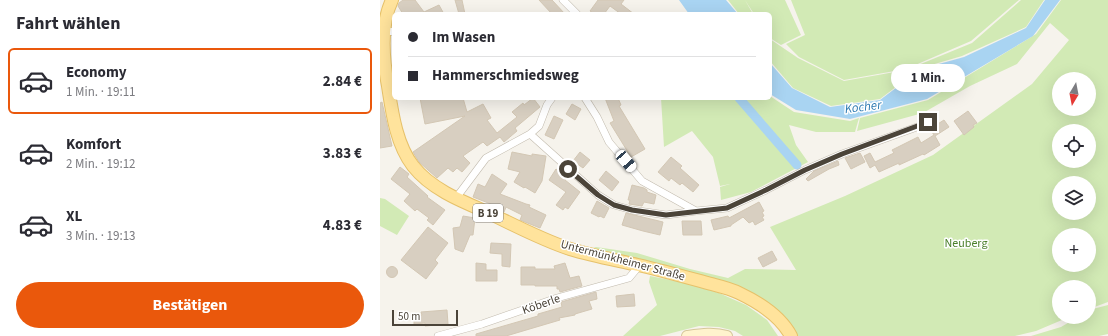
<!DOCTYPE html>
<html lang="de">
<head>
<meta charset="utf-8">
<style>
	body { margin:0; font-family:"Source Sans 3",sans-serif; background:#f7f7f7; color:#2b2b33; height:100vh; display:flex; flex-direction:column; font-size:15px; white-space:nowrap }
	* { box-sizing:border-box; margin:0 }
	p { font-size:13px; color:#7c7c81 }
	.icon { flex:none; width:22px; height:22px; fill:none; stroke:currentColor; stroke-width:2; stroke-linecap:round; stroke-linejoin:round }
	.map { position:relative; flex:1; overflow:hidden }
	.drawer { display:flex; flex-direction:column; background:#fff; width:380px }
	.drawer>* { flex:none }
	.banner { position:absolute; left:12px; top:12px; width:380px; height:88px; border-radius:6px; box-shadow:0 4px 16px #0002; display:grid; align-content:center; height:88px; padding:0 16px; background:#fff }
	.needle { width:26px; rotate:190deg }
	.fabs { position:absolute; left:672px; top:72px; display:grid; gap:8px }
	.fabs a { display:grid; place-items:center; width:44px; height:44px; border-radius:50%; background:#fff; box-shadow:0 4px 16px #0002; font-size:20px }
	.scale { position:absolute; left:12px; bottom:10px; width:66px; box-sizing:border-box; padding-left:4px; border:2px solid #4b4439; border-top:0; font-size:11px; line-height:14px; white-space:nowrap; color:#4b4439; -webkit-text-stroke:3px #fff; paint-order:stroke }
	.end { position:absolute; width:18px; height:18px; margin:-9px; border:5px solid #4b4439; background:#fff; box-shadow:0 0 0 2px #fff }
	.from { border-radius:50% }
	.bubble { position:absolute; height:28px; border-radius:14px; background:#fff; box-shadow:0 4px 16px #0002; font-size:13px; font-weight:700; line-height:28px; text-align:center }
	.car { position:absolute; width:12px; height:24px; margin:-12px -6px; border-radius:5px; box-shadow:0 0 3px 1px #0007; background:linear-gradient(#fff 24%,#345 0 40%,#fff 0 76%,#345 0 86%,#fff 0) }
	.banner b { display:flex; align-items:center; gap:14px; height:38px; font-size:15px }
	.banner b+b { border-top:1px solid #e1e1e2 }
	.banner i { width:10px; height:10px; background:#2b2b33 }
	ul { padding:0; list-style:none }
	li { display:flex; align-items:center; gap:12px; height:66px; margin:0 8px 6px; padding:0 8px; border:2px solid transparent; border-radius:6px }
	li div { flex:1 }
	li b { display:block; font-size:15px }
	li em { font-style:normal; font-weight:700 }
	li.active { border-color:#ea580c }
	li>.icon { width:36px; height:36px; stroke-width:1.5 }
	h2 { padding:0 16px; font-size:18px; line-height:48px }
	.cta { display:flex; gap:8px; margin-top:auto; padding:8px 16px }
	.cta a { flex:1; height:46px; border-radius:24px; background:#ea580c; color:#fff; font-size:16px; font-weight:700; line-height:46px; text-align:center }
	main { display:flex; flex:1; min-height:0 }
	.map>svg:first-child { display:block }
</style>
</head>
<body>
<main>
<section class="drawer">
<h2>Fahrt wählen</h2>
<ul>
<li class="active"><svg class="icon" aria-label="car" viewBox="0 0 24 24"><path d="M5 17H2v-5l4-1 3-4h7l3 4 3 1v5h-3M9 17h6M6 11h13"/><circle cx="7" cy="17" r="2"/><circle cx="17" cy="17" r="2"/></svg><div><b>Economy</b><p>1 Min. · 19:11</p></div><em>2.84 €</em></li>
<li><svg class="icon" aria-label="car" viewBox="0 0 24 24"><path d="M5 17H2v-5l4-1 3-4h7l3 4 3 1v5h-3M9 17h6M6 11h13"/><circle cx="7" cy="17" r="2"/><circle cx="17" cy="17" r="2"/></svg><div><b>Komfort</b><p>2 Min. · 19:12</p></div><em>3.83 €</em></li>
<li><svg class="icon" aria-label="car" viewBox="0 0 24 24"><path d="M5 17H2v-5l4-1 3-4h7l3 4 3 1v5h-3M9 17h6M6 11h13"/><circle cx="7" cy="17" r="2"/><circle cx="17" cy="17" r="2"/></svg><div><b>XL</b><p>3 Min. · 19:13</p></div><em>4.83 €</em></li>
</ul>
<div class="cta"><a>Bestätigen</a></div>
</section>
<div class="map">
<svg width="728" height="336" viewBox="0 0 728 336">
	<rect width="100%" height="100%" fill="#f6f3ec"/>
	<path fill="#d2eab5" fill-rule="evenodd" d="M348 0H365L373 14H359Z
		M365 0H405L421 35 401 45 390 38V14H374Z
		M411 0H639L591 41 526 69 464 80 419 57 406 44 425 35Z
		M641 0H664L646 27 582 56 541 68 500 99 451 106 413 88 390 61V39L418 58 464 81 526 70 592 43Z
		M681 0H728V302L709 309V287H679V317H689L656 331 635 336H417L402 315 389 304 375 295 344 281 213 248 216 247 257 253 310 269 348 278 365 269 416 270 390 227 465 196 553 155 652 84 689 40 670 23 637 64 590 86 543 113 477 131 480 118 548 100 656 34ZM679 79H709V109H679ZM679 131H709V161H679ZM679 183H709V213H679ZM679 235H709V265H679Z
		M390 96 414 112 470 121 479 118 475 132H436L409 125 416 145 428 162 371 192 341 200 340 187 350 184 340 186 333 157 312 131 284 147 281 98H390Z
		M0 198 5 199 29 216 17 235 0 226Z
		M270 276 305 283 339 293 366 305 387 320 398 336H363L355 331 339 327 319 326 280 336H243L277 305 269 282Z
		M728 305V334L719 336H651L681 327 698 317H709V310Z"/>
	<path fill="#a9d4f2" d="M299 0H346L358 14H309Z
		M665 0H680L653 36 547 99 470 119 416 110 390 94V63L412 88 450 107 500 100 541 69 584 57 646 28Z"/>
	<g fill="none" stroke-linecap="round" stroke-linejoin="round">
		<path stroke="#a9d4f2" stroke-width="9" d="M359 98 417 165"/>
	</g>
	<path fill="#d8cfc1" stroke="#d3c7b4" d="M23 0H35L44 12 59 5 64 14H23L18 6 19 3Z
		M75 0H82L85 14H79Z
		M159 0H172L185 14H172Z
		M218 0H244L241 4 254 14H241L230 6 224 14H215L210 11Z
		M40 98H83L87 112 103 104 111 118 107 120 117 133 137 117 132 112 143 103 144 105 153 98 160 107 135 128 137 131 124 142 120 137 107 146 103 142 83 156 90 163 82 172 77 168 73 172 68 168 57 178 39 162 33 152 85 116 45 124Z
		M225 98H238L241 105 239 106 265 149 251 157 230 123 234 121Z
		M2 102 12 146 0 148V103Z
		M192 104 201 109 195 120 186 114Z
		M588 111 597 123 593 125 594 127 584 135 574 121Z
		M174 116 183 120 174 139 165 135Z
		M564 120 569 127 555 136 560 145 544 155 543 154 519 165V163L499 172 495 165 490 168 484 156 490 153 495 162 514 153 512 150 538 137 541 143 554 135 550 129Z
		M132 152 152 156V154L166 156 162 181 155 193 145 187 144 188 134 182 140 172 128 169Z
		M200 152 210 160 203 168 193 161Z
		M480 153 485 162 471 169 465 158Z
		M291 157 302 166 300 168 319 185 313 192 302 183 300 185 291 178 289 181 278 172Z
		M458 161 459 165 449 169 428 181 426 179 434 171Z
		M20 167 29 174 27 177 48 196 47 197 65 210 53 225 47 220 49 218 37 209 35 211 24 201 30 194 11 179Z
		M176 169 187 177 185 180 200 192 188 209 185 207 183 210 176 205 186 192 169 180Z
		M226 171 239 182 232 191 219 180Z
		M112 174 127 184 120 194 146 204 150 205 149 207 166 215 160 228 140 220 142 215 126 207 124 212 110 205 111 204 93 197 98 184 105 187Z
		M252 185 264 188 267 190V192L276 195 274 204 264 202 262 206 249 204 250 200H248Z
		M217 201 229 208 224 218 220 216 219 217 211 213Z
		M379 202 384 211 382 212 384 216 382 217 384 220 375 225 373 221 369 223 363 217 351 225V226L334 230 331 220 348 216 349 218Z
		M246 213 283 222 280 235 263 231 242 225Z
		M83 216 95 218 93 235H90L83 252 75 249 73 228 80 227Z
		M302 221H321L322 235H303Z
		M48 227 68 243 55 260 58 263 46 279 21 260Z
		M111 243 131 244 130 267 122 266V254L110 253Z
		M392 251 397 260 383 267 378 258Z
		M96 263 106 264V270H117V281H96Z
		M185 263 190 278 199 276 202 286 180 292 179 289H177V286H155V285H141V267H155V269H175L174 266Z
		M6.5 272a5.5 5.5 0 1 1 11 0a5.5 5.5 0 1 1-11 0Z
		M216 292 217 299 209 301 212 309 195 314V315L179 318 180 320 126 336H96V334L158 316V314L182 307 181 302Z
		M254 294 255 306 237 307 236 296Z
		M67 310 68 324 45 326V323L34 324V316L42 315 41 312Z"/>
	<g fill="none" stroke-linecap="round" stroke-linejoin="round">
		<g stroke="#c2bbae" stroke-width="8">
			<path id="minor" d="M183 0 197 14
				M2 30 14 32
				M205 98 217 117 229 142 262 181 316 211 347 208 386 190 425 170 462 154 548 123
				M150 134 218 195 234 205 252 210 286 215 316 211
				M76 198 106 158 150 134 159 126 167 105 172 98
				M58 336 102 324 177 298 249 278 259 266"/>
		</g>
		<g stroke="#d6c79b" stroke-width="12">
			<path id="secondary" d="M307 336C321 334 334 332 347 336"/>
		</g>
		<g stroke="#e6c16a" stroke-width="14">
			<path id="primary" d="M12 0C0 25 3 59 8 86 12 112 16 144 33 166 51 189 81 201 107 212 134 225 162 240 190 249 213 256 236 260 258 265 284 271 309 278 335 285 343 287 351 289 359 293 378 302 401 317 411 336"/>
		</g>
		<use href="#minor" stroke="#fff" stroke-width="7"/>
		<use href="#secondary" stroke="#fff3cd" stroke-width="10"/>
		<use href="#primary" stroke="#ffe39c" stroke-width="12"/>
	</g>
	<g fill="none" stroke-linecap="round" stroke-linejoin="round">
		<path stroke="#4b4439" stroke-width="5" d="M188 169 218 195 234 205 252 210 286 215 347 208 386 190 425 170 462 154 548 122"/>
	</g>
	<g text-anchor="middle" stroke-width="3" stroke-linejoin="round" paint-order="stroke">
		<rect fill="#fff" stroke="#817c74" stroke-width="1" x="93" y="204" width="30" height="18" rx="3"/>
		<g font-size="11" font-weight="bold" fill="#4b4439">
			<text x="108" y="217">B 19</text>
		</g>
		<g font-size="12" fill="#4a7f2a" stroke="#fff">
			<text x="586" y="247">Neuberg</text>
		</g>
		<g font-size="12" fill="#4b4439" stroke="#fff">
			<text transform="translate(243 260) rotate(15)" y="4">Untermünkheimer Straße</text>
			<text transform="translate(161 304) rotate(-19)" y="4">Köberle</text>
		</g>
		<g font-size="13" font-style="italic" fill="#2e7ab2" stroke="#fff">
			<text transform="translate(483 106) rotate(-7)" y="5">Kocher</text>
		</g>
	</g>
</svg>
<div class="fabs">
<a><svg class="needle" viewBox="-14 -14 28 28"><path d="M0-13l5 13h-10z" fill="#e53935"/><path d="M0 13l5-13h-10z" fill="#7c7c81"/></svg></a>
<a><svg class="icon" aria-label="locate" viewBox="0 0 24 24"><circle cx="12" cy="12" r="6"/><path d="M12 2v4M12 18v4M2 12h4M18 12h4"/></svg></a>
<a><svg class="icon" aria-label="layers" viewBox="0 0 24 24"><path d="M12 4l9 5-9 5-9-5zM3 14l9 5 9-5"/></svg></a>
<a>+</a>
<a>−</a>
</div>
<div class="scale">50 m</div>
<i class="end from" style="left:188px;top:169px"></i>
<i class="end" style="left:548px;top:122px"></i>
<div class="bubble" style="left:511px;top:64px;width:74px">1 Min.</div>
<i class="car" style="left:246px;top:161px;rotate:139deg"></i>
<div class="banner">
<b><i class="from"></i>Im Wasen</b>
<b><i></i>Hammerschmiedsweg</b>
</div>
</div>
</main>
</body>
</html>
